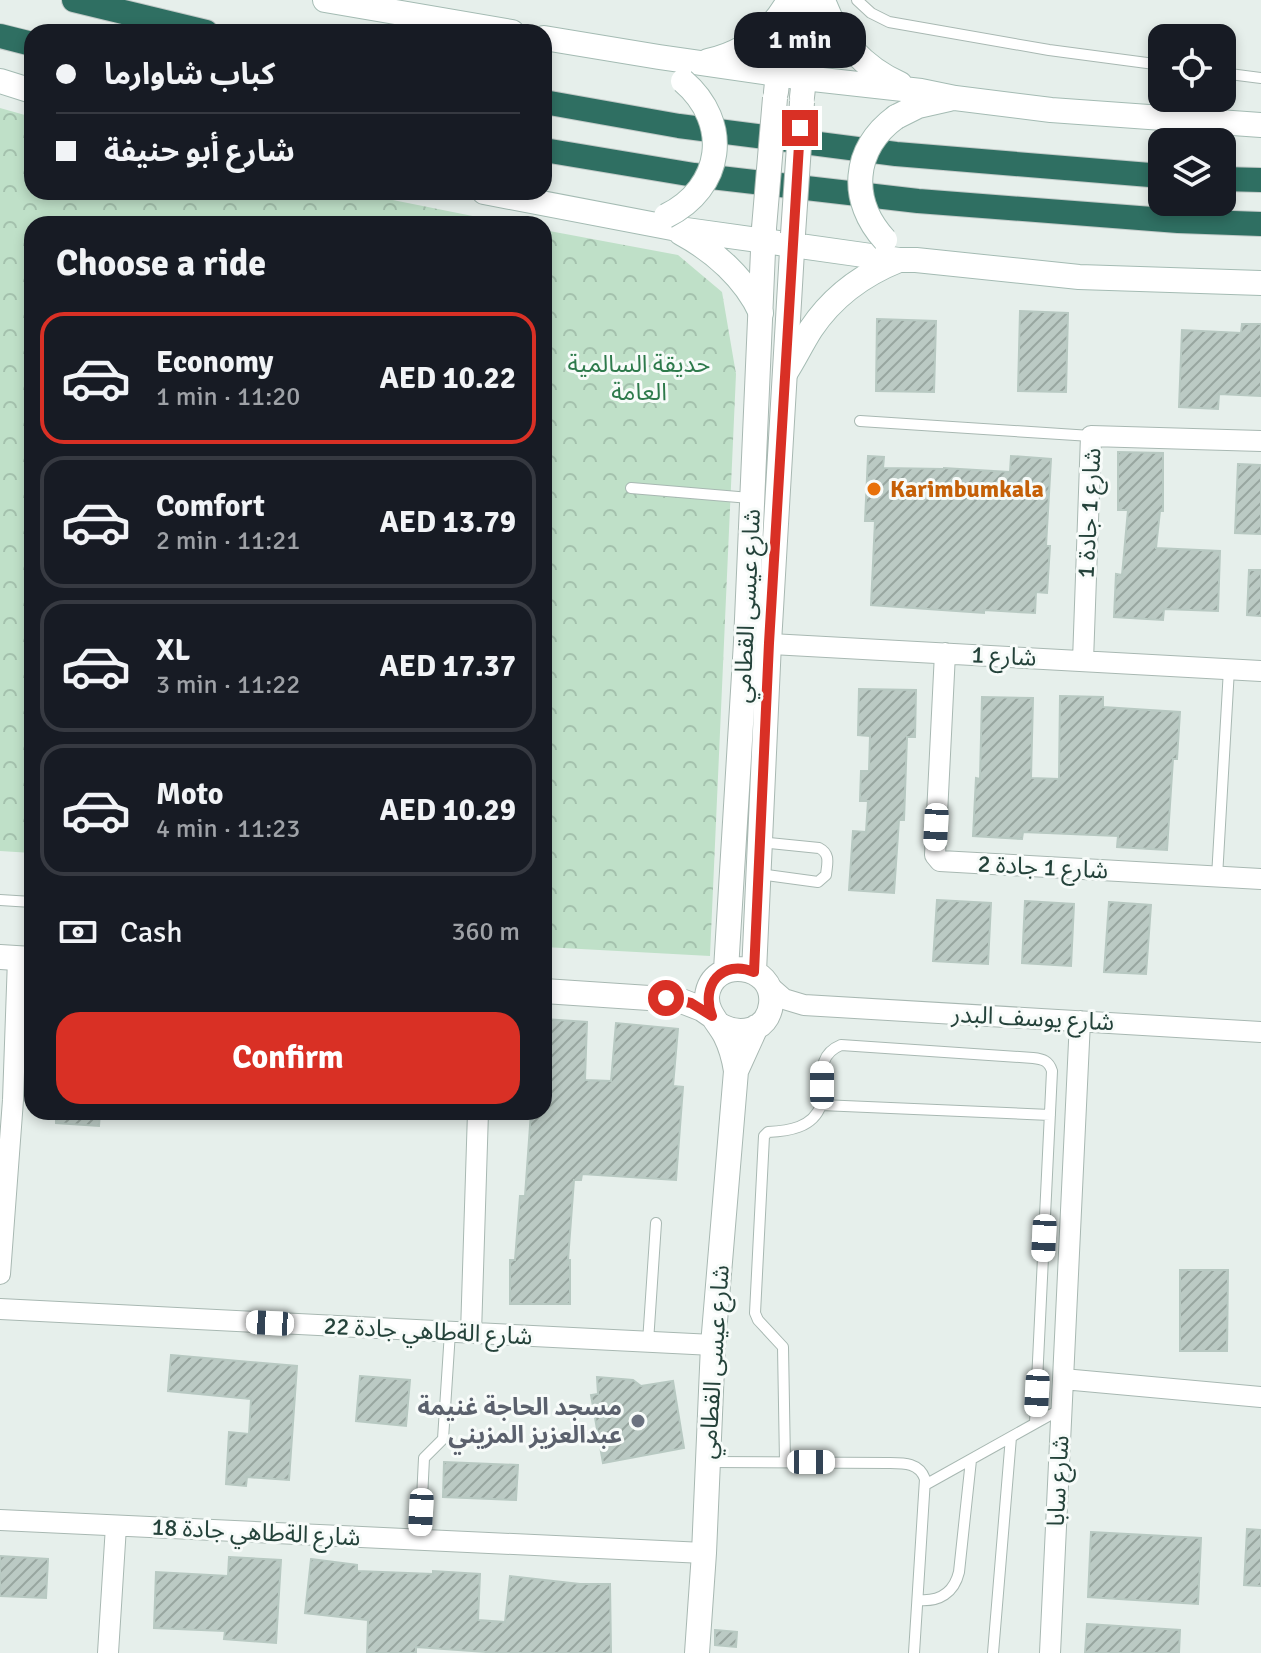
<!DOCTYPE html>
<html lang="en">
<head>
<meta charset="utf-8">
<style>
	body { margin:0; font-family:Signika,"Noto Sans Arabic",sans-serif; background:#242831; color:#f1f3f6; height:100vh; display:flex; flex-direction:column; font-size:30px; white-space:nowrap }
	* { box-sizing:border-box; margin:0 }
	p { font-size:26px; color:#9ea1a6 }
	.icon { flex:none; width:44px; height:44px; fill:none; stroke:currentColor; stroke-width:2; stroke-linecap:round; stroke-linejoin:round }
	.map { position:relative; flex:1; overflow:hidden }
	.drawer { position:absolute; left:24px; top:216px; width:528px; height:904px; display:flex; flex-direction:column; background:#171b24; border-radius:24px; box-shadow:0 4px 12px #0003 }
	.drawer>* { flex:none }
	.guide { position:absolute; left:24px; top:24px; width:528px; height:176px; border-radius:24px; box-shadow:0 4px 12px #0003; display:grid; align-content:center; height:176px; padding:0 32px; background:#171b24 }
	.buttons { position:absolute; left:1148px; top:24px; display:grid; gap:16px }
	.buttons a { display:grid; place-items:center; width:88px; height:88px; border-radius:16px; background:#171b24; box-shadow:0 4px 12px #0003; font-size:40px }
	.end { position:absolute; width:36px; height:36px; margin:-18px; border:10px solid #d93025; background:#fff; box-shadow:0 0 0 4px #fff }
	.from { border-radius:50% }
	.bubble { position:absolute; height:56px; border-radius:24px; background:#171b24; box-shadow:0 4px 12px #0003; font-size:26px; font-weight:700; line-height:56px; text-align:center }
	.car { position:absolute; width:24px; height:48px; margin:-24px -12px; border-radius:10px; box-shadow:0 0 6px 2px #0007; background:linear-gradient(#fff 24%,#345 0 40%,#fff 0 76%,#345 0 86%,#fff 0) }
	.guide b { display:flex; align-items:center; gap:28px; height:76px; font-size:30px }
	.guide b+b { border-top:2px solid #363941 }
	.guide i { width:20px; height:20px; background:#f1f3f6 }
	ul { padding:0; list-style:none }
	li { display:flex; align-items:center; gap:24px; height:132px; margin:0 16px 12px; padding:0 16px; border:4px solid #363941; border-radius:24px }
	li div { flex:1 }
	li b { display:block; font-size:30px }
	li em { font-style:normal; font-weight:700 }
	li.selected { border-color:#d93025 }
	li>.icon { width:72px; height:72px; stroke-width:1.5 }
	h2 { padding:0 32px; font-size:36px; line-height:96px }
	.pay { display:flex; align-items:center; gap:20px; height:88px; padding:0 32px; font-size:30px }
	.pay p { margin-inline-start:auto }
	.cta { display:flex; gap:16px; margin-top:auto; padding:16px 32px }
	.cta a { flex:1; height:92px; border-radius:24px; background:#d93025; color:#fff; font-size:32px; font-weight:700; line-height:92px; text-align:center }
	.map>svg:first-child { display:block }
</style>
</head>
<body>
<div class="map">
<svg width="1261" height="1653" viewBox="0 0 1261 1653">
	<defs>
		<pattern id="forest-crowns" width="20" height="18" patternUnits="userSpaceOnUse" patternTransform="scale(2)"><rect width="20" height="18" fill="#bfe0c8"/><path d="M2 6a3 3 0 1 1 6 0M12 15a3 3 0 1 1 6 0" fill="none" stroke="#a4c1ad"/></pattern>
		<pattern id="building-hatch" width="6" height="6" patternUnits="userSpaceOnUse" patternTransform="scale(2)"><rect width="6" height="6" fill="#bbcac4"/><path d="M-1 1l2-2M0 6l6-6M5 7l2-2" fill="none" stroke="#98a6a0"/></pattern>
	</defs>
	<rect width="100%" height="100%" fill="#e6efeb"/>
	<path fill="url(#forest-crowns)" d="M0 108 32 117V192H353L513 224H32V853L0 851Z
		M544 230 678 255 722 292 736 374 710 956 544 947Z"/>
	<path fill="url(#building-hatch)" stroke="#b8c9c2" stroke-width="2" d="M1020 311 1068 313 1066 392 1018 391Z
		M877 319 936 321 934 392 876 391Z
		M1242 324H1261V396L1219 394 1218 409 1179 407 1182 330 1241 333Z
		M1118 452 1163 453V511H1160L1156 548 1220 551 1218 611 1164 609 1163 620 1114 617 1116 574 1122 575 1128 510H1118Z
		M868 456 884 457 883 468 944 469V468L1010 472 1011 456 1051 459 1046 546H1050L1047 593 1036 592 1035 613 984 610V613L871 605 875 521H865Z
		M1238 464 1261 465V534L1235 533Z
		M1249 570H1261V616L1247 615Z
		M859 689 916 690 915 737H907L904 820H899L894 893 849 890 853 831 866 832 868 801H860L861 771H869L870 736 858 735Z
		M1060 696 1103 697V707L1180 712 1177 759H1173L1167 850 1117 847 1118 836 1023 832 1022 839 973 836 976 778 980 779 982 697 1033 698 1031 778 1059 779Z
		M937 900 991 903 988 964 933 961Z
		M1025 901 1074 904 1071 966 1022 963Z
		M1109 902 1151 905 1146 974 1104 972Z
		M544 1019 587 1022 585 1080 611 1081 616 1023 678 1029 673 1086 683 1087 676 1180 582 1174 581 1180H574L568 1260H570V1304H510V1260H515L520 1196H525L531 1112H544Z
		M56 1112H100L99 1126 56 1123Z
		M1180 1270H1228L1227 1351H1180Z
		M171 1355 297 1366 289 1480 247 1477 246 1486 226 1484 229 1432 249 1434 251 1399 168 1391Z
		M360 1376 410 1380 406 1426 356 1421Z
		M597 1377 633 1380 641 1386 673 1381 684 1448 603 1463 591 1395 598 1394Z
		M444 1462 518 1465 516 1500 443 1497Z
		M1247 1529 1261 1530V1586L1244 1585Z
		M1091 1532 1201 1538 1198 1604 1088 1597Z
		M0 1556 48 1559 46 1598 0 1596Z
		M229 1557 281 1560 276 1643 224 1639 225 1631 154 1628 156 1572 228 1576Z
		M311 1559 357 1565V1571L433 1574V1571L480 1574 478 1620 505 1622 510 1576 580 1584H610L611 1653H500L416 1647V1653H367L368 1620 305 1613Z
		M1087 1624 1180 1630 1179 1653H1085Z
		M715 1630 737 1632 736 1647 715 1645Z"/>
	<g fill="none" stroke-linecap="round" stroke-linejoin="round">
		<g stroke="#a8b8b2" stroke-width="12">
			<path id="service" d="M857 0 871 13 889 22 1049 50 1162 65
				M1222 73 1261 78
				M860 421 1091 436
				M631 488 750 498
				M759 874 818 882 826 875C827 864 831 854 819 848L760 842
				M1217 877 1229 669
				M0 900 32 902
				M821 1105 1050 1115
				M304 1112 350 1114
				M648 1342 656 1223
				M710 1462 887 1463C903 1463 919 1462 925 1479L914 1653
				M785 1462 783 1347 758 1320 755 1313 764 1136 768 1132C788 1131 813 1128 821 1105 822 1105 822 1094 822 1093 822 1072 819 1054 841 1045L1033 1058C1043 1059 1049 1061 1052 1071L1035 1423
				M925 1485 1061 1409
				M420 1540 424 1458 443 1439 450 1332
				M918 1600C939 1602 954 1593 959 1572L971 1460
				M993 1653 1011 1437"/>
		</g>
		<g stroke="#a8b8b2" stroke-width="22">
			<path id="minor" d="M754 643 1261 671
				M945 653 935 855 940 861 1261 879
				M1083 661 1091 436 1261 441
				M768 985 784 999 804 1005 1261 1032
				M0 1274 13 1100 18 959
				M0 1309 713 1345
				M471 1333 478 1112
				M1063 1379 1261 1397
				M0 1520 704 1553
				M108 1653 116 1526
				M1050 1653 1080 1021"/>
		</g>
		<g stroke="#a8b8b2" stroke-width="26">
			<path id="tertiary" d="M776 92 780 55 790 0
				M802 97 813 0
				M0 957 32 959
				M726 970 746 642 764 228
				M754 972 769 643 793 234
				M544 991 679 1000 702 1009 712 1016
				M718 1024C739 1037 768 1032 771 1004 776 963 712 955 707 996 706 1012 718 1022 725 1035 731 1047 734 1058 736 1071
				M697 1653 704 1553 713 1345 736 1071 756 1027"/>
		</g>
		<g stroke="#a4bbb3" stroke-width="26">
			<path id="secondary" d="M325 0 512 32
				M823 0C836 38 864 68 900 84
				M544 38 659 57 804 78 921 91 955 98 1051 110 1261 125
				M708 61C744 53 771 33 789 0
				M0 81 32 91
				M896 117 918 106 949 99
				M484 192 672 228 899 260H916L1079 277 1261 283
				M681 233C714 251 745 278 761 313
				M786 372C795 358 802 343 811 329 833 296 864 274 899 260"/>
		</g>
		<g stroke="#c2cac8" stroke-width="26">
			<path id="motorway" d="M74 0 206 32
				M0 36 32 44
				M544 102 679 126 896 154 1162 176
				M544 150 694 175 918 201 1178 221 1261 224
				M1222 179 1261 180"/>
		</g>
		<use href="#service" stroke="#fff" stroke-width="10"/>
		<use href="#minor" stroke="#fff" stroke-width="20"/>
		<use href="#tertiary" stroke="#fff" stroke-width="24"/>
		<use href="#secondary" stroke="#fff" stroke-width="24"/>
		<use href="#motorway" stroke="#2f6f62" stroke-width="24"/>
		<g stroke="#a8b8b2" stroke-width="26" stroke-linecap="butt">
			<path id="tertiary-bridge" d="M764 228 775 98
				M793 234 802 102"/>
		</g>
		<g stroke="#a4bbb3" stroke-width="26" stroke-linecap="butt">
			<path id="secondary-bridge" d="M666 216C723 188 732 123 683 81
				M885 240C849 201 852 149 896 117"/>
		</g>
		<use href="#tertiary-bridge" stroke="#fff" stroke-width="24"/>
		<use href="#secondary-bridge" stroke="#fff" stroke-width="24"/>
	</g>
	<g fill="none" stroke-linecap="round" stroke-linejoin="round">
		<path stroke="#d93025" stroke-width="10" d="M666 998 691 1003 712 1016C700 985 722 959 754 972L769 643 800 128"/>
	</g>
	<circle fill="#e8710a" stroke="#f7fbf9" stroke-width="3" cx="874" cy="489" r="8"/>
	<circle fill="#6b7280" stroke="#f7fbf9" stroke-width="3" cx="638" cy="1421" r="8"/>
	<g text-anchor="middle" stroke-width="6" stroke-linejoin="round" paint-order="stroke">
		<g font-size="24" fill="#2d7a4b" stroke="#f7fbf9">
			<text x="639" y="372">حديقة السالمية<tspan x="639" dy="28">العامة</tspan></text>
		</g>
		<g font-size="24" font-weight="bold" fill="#c56008" stroke="#f7fbf9" text-anchor="start">
			<text x="890" y="497">Karimbumkala</text>
		</g>
		<g font-size="24" fill="#24423a" stroke="#f7fbf9">
			<text transform="translate(1089 513) rotate(-87)" y="8">شارع 1 جادة 1</text>
			<text transform="translate(747 606) rotate(-87)" y="8">شارع عيسى القطامي</text>
			<text transform="translate(1004 656) rotate(3)" y="8">شارع 1</text>
			<text transform="translate(1043 867) rotate(3)" y="8">شارع 1 جادة 2</text>
			<text transform="translate(1033 1018) rotate(3)" y="8">شارع يوسف البدر</text>
			<text transform="translate(428 1331) rotate(3)" y="8">شارع الةطاهي جادة 22</text>
			<text transform="translate(714 1362) rotate(-86)" y="8">شارع عيسى القطامي</text>
			<text transform="translate(1058 1481) rotate(-87)" y="8">شارع سابا</text>
			<text transform="translate(256 1532) rotate(3)" y="8">شارع الةطاهي جادة 18</text>
		</g>
		<g font-size="24" font-weight="bold" fill="#5b616d" stroke="#f7fbf9" text-anchor="end">
			<text x="622" y="1415">مسجد الحاجة غنيمة<tspan x="622" dy="28">عبدالعزيز المزيني</tspan></text>
		</g>
	</g>
</svg>
<div class="buttons">
<a><svg class="icon" aria-label="locate" viewBox="0 0 24 24"><circle cx="12" cy="12" r="6"/><path d="M12 2v4M12 18v4M2 12h4M18 12h4"/></svg></a>
<a><svg class="icon" aria-label="layers" viewBox="0 0 24 24"><path d="M12 4l9 5-9 5-9-5zM3 14l9 5 9-5"/></svg></a>
</div>
<i class="end from" style="left:666px;top:998px"></i>
<i class="end" style="left:800px;top:128px"></i>
<div class="bubble" style="left:734px;top:12px;width:132px">1 min</div>
<i class="car" style="left:936px;top:827px;rotate:183deg"></i>
<i class="car" style="left:822px;top:1085px;rotate:0deg"></i>
<i class="car" style="left:1044px;top:1238px;rotate:183deg"></i>
<i class="car" style="left:270px;top:1323px;rotate:273deg"></i>
<i class="car" style="left:1037px;top:1393px;rotate:183deg"></i>
<i class="car" style="left:811px;top:1462px;rotate:90deg"></i>
<i class="car" style="left:421px;top:1512px;rotate:183deg"></i>
<div class="guide">
<b><i class="from"></i>كباب شاوارما</b>
<b><i></i>شارع أبو حنيفة</b>
</div>
<section class="drawer">
<h2>Choose a ride</h2>
<ul>
<li class="selected"><svg class="icon" aria-label="car" viewBox="0 0 24 24"><path d="M5 17H2v-5l4-1 3-4h7l3 4 3 1v5h-3M9 17h6M6 11h13"/><circle cx="7" cy="17" r="2"/><circle cx="17" cy="17" r="2"/></svg><div><b>Economy</b><p>1 min · 11:20</p></div><em>AED 10.22</em></li>
<li><svg class="icon" aria-label="car" viewBox="0 0 24 24"><path d="M5 17H2v-5l4-1 3-4h7l3 4 3 1v5h-3M9 17h6M6 11h13"/><circle cx="7" cy="17" r="2"/><circle cx="17" cy="17" r="2"/></svg><div><b>Comfort</b><p>2 min · 11:21</p></div><em>AED 13.79</em></li>
<li><svg class="icon" aria-label="car" viewBox="0 0 24 24"><path d="M5 17H2v-5l4-1 3-4h7l3 4 3 1v5h-3M9 17h6M6 11h13"/><circle cx="7" cy="17" r="2"/><circle cx="17" cy="17" r="2"/></svg><div><b>XL</b><p>3 min · 11:22</p></div><em>AED 17.37</em></li>
<li><svg class="icon" aria-label="car" viewBox="0 0 24 24"><path d="M5 17H2v-5l4-1 3-4h7l3 4 3 1v5h-3M9 17h6M6 11h13"/><circle cx="7" cy="17" r="2"/><circle cx="17" cy="17" r="2"/></svg><div><b>Moto</b><p>4 min · 11:23</p></div><em>AED 10.29</em></li>
</ul>
<div class="pay"><svg class="icon" aria-label="cash" viewBox="0 0 24 24"><path d="M3 7h18v10H3z"/><circle cx="12" cy="12" r="2"/></svg>Cash<p>360 m</p></div>
<div class="cta"><a>Confirm</a></div>
</section>
</div>
</body>
</html>
